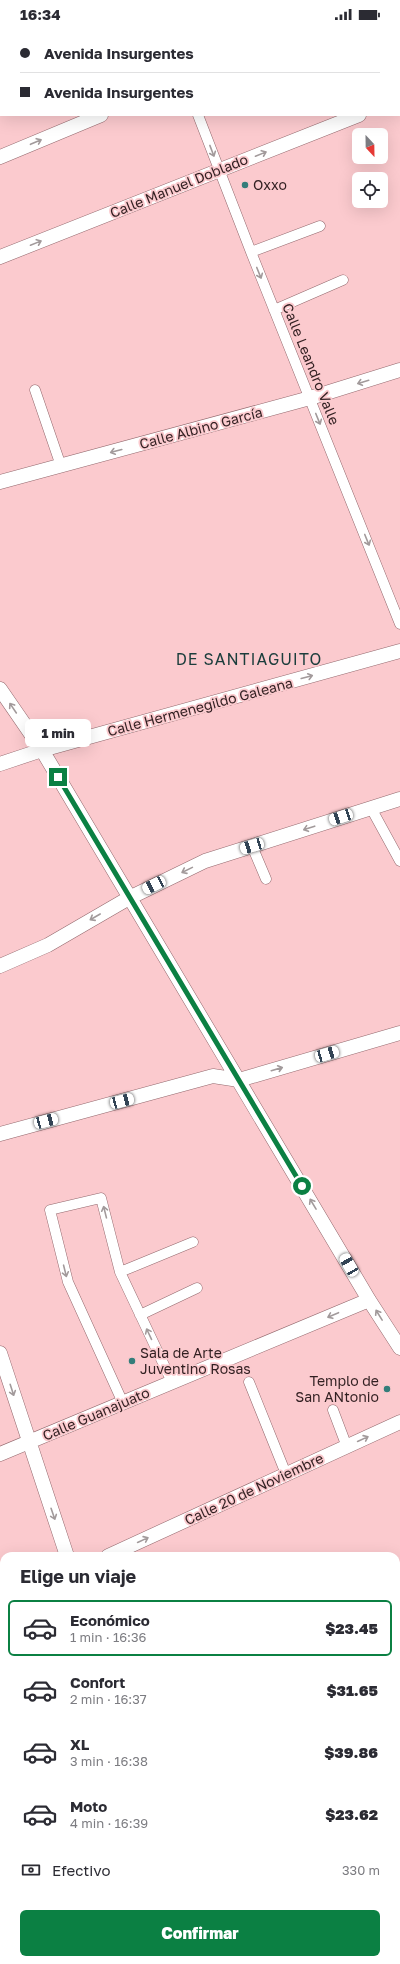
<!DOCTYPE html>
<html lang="es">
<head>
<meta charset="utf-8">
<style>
	body { margin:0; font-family:"Golos Text",sans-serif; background:#f2f2f3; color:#2b2b33; height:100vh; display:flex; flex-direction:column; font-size:15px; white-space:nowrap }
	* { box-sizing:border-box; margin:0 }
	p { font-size:13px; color:#7c7c81 }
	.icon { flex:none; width:22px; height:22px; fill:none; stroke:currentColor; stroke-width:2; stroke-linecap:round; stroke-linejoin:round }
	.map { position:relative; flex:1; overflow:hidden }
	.side { position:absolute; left:0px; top:1524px; width:400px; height:412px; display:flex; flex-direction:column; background:#fff; border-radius:12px 12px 0 0; box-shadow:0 4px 16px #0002 }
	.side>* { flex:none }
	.hud { position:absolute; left:0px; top:0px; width:400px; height:88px; box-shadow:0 4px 16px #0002; display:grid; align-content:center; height:88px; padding:0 20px; background:#fff }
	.needle { width:26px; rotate:158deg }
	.controls { position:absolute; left:352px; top:100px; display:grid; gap:8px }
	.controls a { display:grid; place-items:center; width:36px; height:36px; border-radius:6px; background:#fff; box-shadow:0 4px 16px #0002; font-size:20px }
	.end { position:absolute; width:18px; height:18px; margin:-9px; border:5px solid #0b8043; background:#fff; box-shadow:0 0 0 2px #fff }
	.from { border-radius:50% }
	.bubble { position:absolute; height:28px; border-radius:6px; background:#fff; box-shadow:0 4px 16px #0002; font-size:13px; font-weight:800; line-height:28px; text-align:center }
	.car { position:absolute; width:12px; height:24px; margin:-12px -6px; border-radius:5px; box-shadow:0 0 3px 1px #0007; background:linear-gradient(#fff 24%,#345 0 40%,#fff 0 76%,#345 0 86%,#fff 0) }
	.hud b { display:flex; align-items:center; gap:14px; height:38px; font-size:15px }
	.hud b+b { border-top:1px solid #e1e1e2 }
	.hud i { width:10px; height:10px; background:#2b2b33 }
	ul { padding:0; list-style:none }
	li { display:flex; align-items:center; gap:12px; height:56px; margin:0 8px 6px; padding:0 12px; border:2px solid transparent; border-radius:6px }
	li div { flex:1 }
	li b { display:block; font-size:15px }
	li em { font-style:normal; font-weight:800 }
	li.current { border-color:#0b8043 }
	li>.icon { width:36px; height:36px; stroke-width:1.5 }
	h2 { padding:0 20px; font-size:18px; line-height:48px }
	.pay { display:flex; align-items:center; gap:10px; height:44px; padding:0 20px; font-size:15px }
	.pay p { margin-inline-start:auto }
	.primary-button { display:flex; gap:8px; margin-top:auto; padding:8px 20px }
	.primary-button a { flex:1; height:46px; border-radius:6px; background:#0b8043; color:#fff; font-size:16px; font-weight:800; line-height:46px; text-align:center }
	.status { display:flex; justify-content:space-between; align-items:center; height:28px; padding:0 20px; background:#fff; direction:ltr }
	.status svg { height:11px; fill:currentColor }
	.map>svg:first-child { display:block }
</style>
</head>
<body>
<div class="status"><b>16:34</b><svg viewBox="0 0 49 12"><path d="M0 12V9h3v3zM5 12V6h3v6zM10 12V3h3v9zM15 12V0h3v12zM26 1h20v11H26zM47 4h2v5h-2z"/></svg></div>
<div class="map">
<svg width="400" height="1936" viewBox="0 0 400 1936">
	<rect width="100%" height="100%" fill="#fbcace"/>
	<path fill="#e1b57f" d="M400 1634V1936H0V1835L4 1833V1932H396V1636Z"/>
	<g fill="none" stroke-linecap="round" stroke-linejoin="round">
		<g stroke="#93686d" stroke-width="11">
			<path id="street" d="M67 0V1
				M164 0V1
				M198 87 251 224 400 596
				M251 224 320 198
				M274 282 343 252
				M35 362 61 438
				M371 780 400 833
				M252 818 266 851
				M120 1244 193 1214
				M140 1287 197 1260
				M249 1354 286 1446
				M123 1375 68 1254 50 1182 101 1170 120 1244 172 1354
				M333 1382 347 1419
				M396 1555H400
				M0 1616 4 1628
				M396 1631 400 1629
				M0 1717 4 1715
				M0 1830 4 1828
				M396 1894 400 1892"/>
		</g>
		<g stroke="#93686d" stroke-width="15">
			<path id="secondary" d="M315 1 318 0
				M399 71 400 70
				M0 129 101 87
				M0 229 359 87
				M0 454 310 370 400 342
				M0 661 42 722 369 1272 400 1320
				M0 736 42 722 400 623
				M0 938 48 917 129 870 205 833 400 771
				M0 1106 213 1048 239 1052 400 1005
				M0 1325 67 1528
				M0 1426 369 1272
				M108 1528 400 1394
				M0 1578 4 1576"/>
		</g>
		<use href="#street" stroke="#fff" stroke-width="10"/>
		<use href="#secondary" stroke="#fff" stroke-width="14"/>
	</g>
	<defs><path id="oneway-shaft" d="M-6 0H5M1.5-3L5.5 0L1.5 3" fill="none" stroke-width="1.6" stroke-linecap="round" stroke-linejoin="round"/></defs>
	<g stroke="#a29a9b">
		<use href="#oneway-shaft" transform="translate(36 114) rotate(-23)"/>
		<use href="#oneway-shaft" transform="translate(212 123) rotate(69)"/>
		<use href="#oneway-shaft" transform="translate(261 126) rotate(-22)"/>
		<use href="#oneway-shaft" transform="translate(36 215) rotate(-22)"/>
		<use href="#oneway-shaft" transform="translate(259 245) rotate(68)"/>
		<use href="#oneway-shaft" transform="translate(363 354) rotate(163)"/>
		<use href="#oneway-shaft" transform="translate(318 391) rotate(68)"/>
		<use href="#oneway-shaft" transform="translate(116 423) rotate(165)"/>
		<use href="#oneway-shaft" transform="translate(367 512) rotate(68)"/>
		<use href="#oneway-shaft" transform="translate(307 649) rotate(-15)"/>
		<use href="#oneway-shaft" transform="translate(13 680) rotate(-124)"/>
		<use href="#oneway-shaft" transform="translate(309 800) rotate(162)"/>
		<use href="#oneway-shaft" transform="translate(187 842) rotate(154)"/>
		<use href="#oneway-shaft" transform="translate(95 889) rotate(150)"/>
		<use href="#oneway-shaft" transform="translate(277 1041) rotate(-16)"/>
		<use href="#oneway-shaft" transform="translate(313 1176) rotate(-121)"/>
		<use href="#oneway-shaft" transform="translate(105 1184) rotate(-104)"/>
		<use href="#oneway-shaft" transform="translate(65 1243) rotate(76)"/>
		<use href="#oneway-shaft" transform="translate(333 1287) rotate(157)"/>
		<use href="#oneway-shaft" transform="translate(379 1287) rotate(-122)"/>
		<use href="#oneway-shaft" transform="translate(149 1306) rotate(-115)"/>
		<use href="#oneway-shaft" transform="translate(12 1362) rotate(72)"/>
		<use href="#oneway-shaft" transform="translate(363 1411) rotate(-25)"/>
		<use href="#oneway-shaft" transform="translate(53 1486) rotate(71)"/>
		<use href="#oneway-shaft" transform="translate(143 1512) rotate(-25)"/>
	</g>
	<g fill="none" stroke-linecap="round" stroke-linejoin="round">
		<path stroke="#0b8043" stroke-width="5" d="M58 749 302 1158"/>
	</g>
	<g fill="#347d7a" stroke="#fbcace" stroke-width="1.5">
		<circle cx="245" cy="157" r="4"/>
		<circle cx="132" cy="1333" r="4"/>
		<circle cx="387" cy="1361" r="4"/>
	</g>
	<g text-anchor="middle" stroke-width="3.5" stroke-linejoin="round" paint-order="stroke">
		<g font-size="14" fill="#311f21" stroke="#fbcace" text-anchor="start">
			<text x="253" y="162">Oxxo</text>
			<text x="140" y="1330">Sala de Arte<tspan x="140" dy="16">Juventino Rosas</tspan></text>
			<text x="379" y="1358" text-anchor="end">Templo de<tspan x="379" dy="16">San ANtonio</tspan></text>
		</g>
		<g font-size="14" fill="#311f21" stroke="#fbcace">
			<text transform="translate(179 158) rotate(-22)" y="5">Calle Manuel Doblado</text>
			<text transform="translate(311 336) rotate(68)" y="5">Calle Leandro Valle</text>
			<text transform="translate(201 400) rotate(-15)" y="5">Calle Albino García</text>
			<text transform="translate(200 679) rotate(-15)" y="5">Calle Hermenegildo Galeana</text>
			<text transform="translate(96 1386) rotate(-23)" y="5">Calle Guanajuato</text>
			<text transform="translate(254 1461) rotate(-25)" y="5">Calle 20 de Noviembre</text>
		</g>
		<g font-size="16" letter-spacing="1" fill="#1b3d3c" stroke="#fbcace">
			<text x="249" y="637">DE SANTIAGUITO</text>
		</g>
	</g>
</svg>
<div class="controls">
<a><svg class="needle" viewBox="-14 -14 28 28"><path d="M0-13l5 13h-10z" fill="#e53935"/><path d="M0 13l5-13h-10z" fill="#7c7c81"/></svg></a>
<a><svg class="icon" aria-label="locate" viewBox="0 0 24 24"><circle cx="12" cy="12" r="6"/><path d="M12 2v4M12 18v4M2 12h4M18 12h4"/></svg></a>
</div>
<i class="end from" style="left:302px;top:1158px"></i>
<i class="end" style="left:58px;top:749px"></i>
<div class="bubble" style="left:25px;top:691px;width:66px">1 min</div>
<i class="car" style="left:341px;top:789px;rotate:252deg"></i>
<i class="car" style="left:252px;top:818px;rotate:253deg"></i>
<i class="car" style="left:154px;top:857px;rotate:244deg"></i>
<i class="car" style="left:327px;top:1026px;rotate:74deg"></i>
<i class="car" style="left:122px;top:1073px;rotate:75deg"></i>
<i class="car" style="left:46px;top:1093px;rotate:75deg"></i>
<i class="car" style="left:349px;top:1237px;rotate:330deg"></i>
<div class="hud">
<b><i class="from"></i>Avenida Insurgentes</b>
<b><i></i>Avenida Insurgentes</b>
</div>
<section class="side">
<h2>Elige un viaje</h2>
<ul>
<li class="current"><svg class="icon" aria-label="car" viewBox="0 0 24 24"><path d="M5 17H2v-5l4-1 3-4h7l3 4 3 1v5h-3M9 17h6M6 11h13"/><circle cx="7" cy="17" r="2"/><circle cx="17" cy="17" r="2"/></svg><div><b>Económico</b><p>1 min · 16:36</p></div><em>$23.45</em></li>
<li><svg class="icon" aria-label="car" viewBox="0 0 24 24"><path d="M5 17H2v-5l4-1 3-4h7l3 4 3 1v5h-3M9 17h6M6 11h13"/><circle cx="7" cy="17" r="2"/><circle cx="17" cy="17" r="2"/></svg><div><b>Confort</b><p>2 min · 16:37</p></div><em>$31.65</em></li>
<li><svg class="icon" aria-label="car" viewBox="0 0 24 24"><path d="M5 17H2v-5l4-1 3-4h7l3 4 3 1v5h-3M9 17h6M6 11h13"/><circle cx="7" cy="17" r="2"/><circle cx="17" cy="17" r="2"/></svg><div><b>XL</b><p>3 min · 16:38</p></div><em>$39.86</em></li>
<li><svg class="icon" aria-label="car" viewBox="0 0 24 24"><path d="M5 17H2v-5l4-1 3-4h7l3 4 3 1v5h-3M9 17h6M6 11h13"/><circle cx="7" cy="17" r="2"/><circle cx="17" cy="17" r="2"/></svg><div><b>Moto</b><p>4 min · 16:39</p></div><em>$23.62</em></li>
</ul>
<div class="pay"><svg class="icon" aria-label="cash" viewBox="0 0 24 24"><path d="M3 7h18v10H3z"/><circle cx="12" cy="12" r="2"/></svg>Efectivo<p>330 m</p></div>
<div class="primary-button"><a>Confirmar</a></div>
</section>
</div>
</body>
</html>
